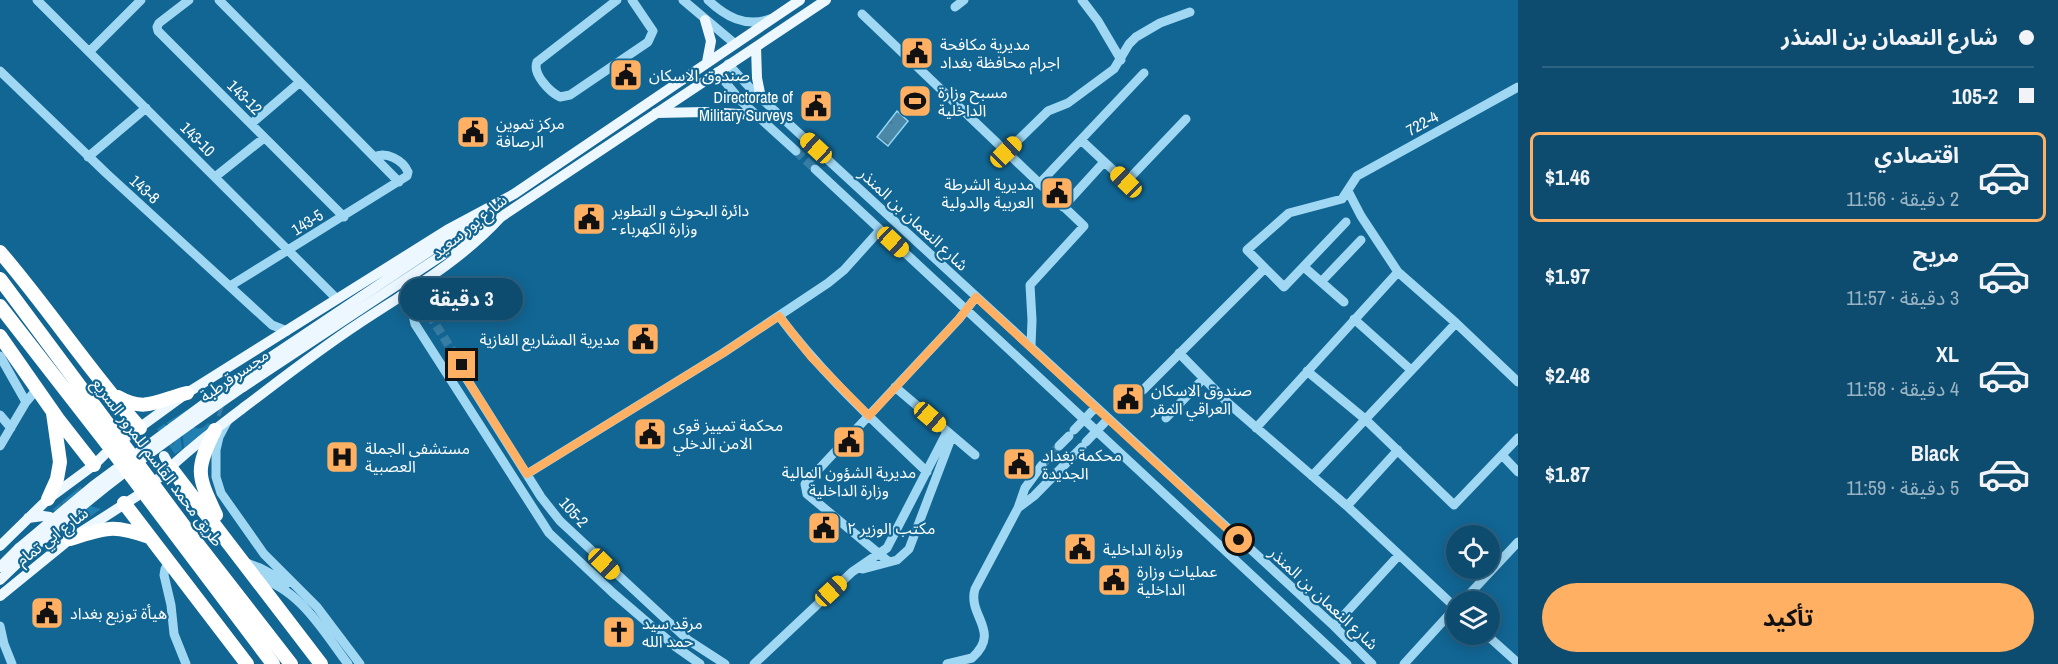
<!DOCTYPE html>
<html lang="ar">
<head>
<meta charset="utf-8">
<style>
	body { margin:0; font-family:"Archivo Narrow","Noto Sans Arabic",sans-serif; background:#175374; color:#f1f3f6; direction:rtl; height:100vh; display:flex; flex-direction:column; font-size:22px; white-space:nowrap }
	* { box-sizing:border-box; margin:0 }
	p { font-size:20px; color:#9bb4c3 }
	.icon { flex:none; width:33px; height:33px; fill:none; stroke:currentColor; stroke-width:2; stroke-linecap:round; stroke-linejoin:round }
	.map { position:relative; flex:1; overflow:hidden; direction:ltr }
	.drawer { display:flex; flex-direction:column; background:#0e4c6f; width:540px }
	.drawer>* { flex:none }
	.guide { display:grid; align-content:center; height:132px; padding:0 24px; background:#0e4c6f }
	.controls { position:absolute; left:1446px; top:525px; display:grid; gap:12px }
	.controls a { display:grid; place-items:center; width:54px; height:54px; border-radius:50%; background:#0e4c6f; box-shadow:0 3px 15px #0003,0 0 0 2px #2e6382; font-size:30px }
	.end { position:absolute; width:27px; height:27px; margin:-14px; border:8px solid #ffb062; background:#111; box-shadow:0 0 0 3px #111 }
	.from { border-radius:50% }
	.bubble { position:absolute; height:42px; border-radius:21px; background:#0e4c6f; box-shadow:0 3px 15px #0003,0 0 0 2px #2e6382; font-size:20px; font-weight:700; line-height:42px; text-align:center; direction:rtl }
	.car { position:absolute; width:18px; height:36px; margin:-18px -9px; border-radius:8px; box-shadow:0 0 4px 2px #0007; background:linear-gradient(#f5c518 24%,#345 0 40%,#f5c518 0 76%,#345 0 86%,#f5c518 0) }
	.guide b { display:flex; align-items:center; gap:21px; height:57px; font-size:22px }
	.guide b+b { border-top:2px solid #2e6382 }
	.guide i { width:15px; height:15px; background:#f1f3f6 }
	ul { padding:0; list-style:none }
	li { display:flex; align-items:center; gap:18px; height:90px; margin:0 12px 9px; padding:0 12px; border:3px solid transparent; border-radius:9px }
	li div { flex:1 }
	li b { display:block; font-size:22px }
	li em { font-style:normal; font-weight:700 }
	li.active { border-color:#ffb062 }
	li>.icon { width:54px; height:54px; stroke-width:1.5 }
	.primary-button { display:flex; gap:12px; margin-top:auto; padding:12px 24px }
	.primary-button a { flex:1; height:69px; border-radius:36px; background:#ffb062; color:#111; font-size:24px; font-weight:700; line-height:69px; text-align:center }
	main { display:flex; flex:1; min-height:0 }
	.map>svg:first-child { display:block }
</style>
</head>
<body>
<main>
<section class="drawer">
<div class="guide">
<b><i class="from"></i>شارع النعمان بن المنذر</b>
<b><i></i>105-2</b>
</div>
<ul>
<li class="active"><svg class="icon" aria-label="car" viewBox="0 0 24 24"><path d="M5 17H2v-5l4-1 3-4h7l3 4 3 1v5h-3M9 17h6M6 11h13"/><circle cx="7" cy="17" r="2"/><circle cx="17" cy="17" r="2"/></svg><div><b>اقتصادي</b><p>2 دقيقة · 11:56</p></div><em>$1.46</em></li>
<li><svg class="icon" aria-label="car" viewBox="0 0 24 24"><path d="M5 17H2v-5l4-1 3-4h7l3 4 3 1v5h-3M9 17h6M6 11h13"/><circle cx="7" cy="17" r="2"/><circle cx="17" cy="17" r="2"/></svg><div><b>مريح</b><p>3 دقيقة · 11:57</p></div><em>$1.97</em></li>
<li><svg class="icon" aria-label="car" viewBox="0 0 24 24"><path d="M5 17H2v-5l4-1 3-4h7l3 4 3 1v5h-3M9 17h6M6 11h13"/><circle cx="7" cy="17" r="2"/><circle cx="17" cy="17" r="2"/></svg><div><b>XL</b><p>4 دقيقة · 11:58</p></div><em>$2.48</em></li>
<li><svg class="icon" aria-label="car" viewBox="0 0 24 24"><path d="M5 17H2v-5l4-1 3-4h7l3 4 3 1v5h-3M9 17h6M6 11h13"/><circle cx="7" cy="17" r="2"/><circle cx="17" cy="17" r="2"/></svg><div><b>Black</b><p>5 دقيقة · 11:59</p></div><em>$1.87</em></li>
</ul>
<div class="primary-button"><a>تأكيد</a></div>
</section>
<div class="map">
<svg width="1518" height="664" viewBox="0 0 1518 664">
	<defs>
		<pattern id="grass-tufts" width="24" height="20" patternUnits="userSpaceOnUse" patternTransform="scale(1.5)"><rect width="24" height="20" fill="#2180b1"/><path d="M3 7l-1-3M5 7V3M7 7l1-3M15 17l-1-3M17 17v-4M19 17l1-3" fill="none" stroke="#346984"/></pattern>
		<pattern id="water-ripples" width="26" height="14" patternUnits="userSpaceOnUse" patternTransform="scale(1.5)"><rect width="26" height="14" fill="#4b87a6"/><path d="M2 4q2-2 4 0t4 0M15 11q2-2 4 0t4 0" fill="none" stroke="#4b6f82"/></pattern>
	</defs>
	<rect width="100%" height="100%" fill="#126694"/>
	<path fill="url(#grass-tufts)" d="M198 403 192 426C198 430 203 429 208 423L213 425 184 448 182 430 166 423Z
		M164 424 180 431 182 449 175 454 157 429Z
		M81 486 83 504 101 509 69 531 70 526 75 522 77 515 52 510Z"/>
	<path fill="url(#water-ripples)" stroke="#92d5f6" stroke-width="1.5" d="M897 111 908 121 888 146 877 137Z"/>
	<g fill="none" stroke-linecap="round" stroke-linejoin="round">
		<path stroke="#367da4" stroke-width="9" stroke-dasharray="9 4.5" stroke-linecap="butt" d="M796 151 815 169
			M422 303 460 363
			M1042 465 1059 446"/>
		<path stroke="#367da4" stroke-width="10" stroke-dasharray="10 5" stroke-linecap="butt" d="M208 401 212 408 222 412"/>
		<path stroke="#a0d7f2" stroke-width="9" d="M37 0 337 299
			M189 0 159 23 157 27 158 31 344 217
			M219 0 399 182
			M617 0 537 62C532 74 550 92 560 97L570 95 648 42 653 31 632 0
			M683 0 734 43
			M708 0C725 16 745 28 770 19
			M1082 0 1098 21 1121 60
			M955 7 964 0
			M862 14 1084 226 1030 285 1032 320 1031 346
			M89 52 141 0
			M728 64 752 90 1334 626 1372 664
			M0 71 106 173 272 325 287 331
			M717 72 741 101 796 151
			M251 124 300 82
			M1081 140 1126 182 1186 119
			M1006 152 1048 111 1068 103 1114 69 1129 44 1136 37 1160 23 1190 12
			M88 157 146 108
			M815 169 1347 664
			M215 177 264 138
			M1039 184 1144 73
			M1348 191 1361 216 1398 272 1456 323 1518 382
			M1063 207 1104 162
			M1346 222 1284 287 1247 250 1289 213 1342 199 1357 176 1518 87
			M1304 267 1344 302
			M1321 282 1361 240
			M230 286 407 176 408 172C403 160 386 151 374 157
			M413 288 422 303
			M400 296 413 315 415 324 549 533 613 593 676 647 700 664
			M779 316C822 374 875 422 927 472
			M1354 319 1411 370
			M1179 353 1228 403 1347 506 1456 608
			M0 356 26 402
			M455 366 463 373 541 497 560 521 688 640 725 664
			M1307 371 1365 419 1454 505 1518 438
			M895 387 975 455
			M1143 390 1265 268
			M0 415 11 428
			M1166 418 1203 379
			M228 420 219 437 216 450V477L221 493 264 554 317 607 360 664
			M1256 428 1398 272
			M1074 430 1096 407
			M1086 442 1108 419
			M0 446 26 402 37 389
			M1059 446 1069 436
			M1502 455 1518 472
			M527 474 723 353 828 283 844 270 880 230
			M1312 476 1456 323
			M1347 506 1398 450
			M1018 508 1034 496 1082 447
			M169 562 165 569 164 575 171 605 174 634 186 664
			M244 562 260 568 288 583
			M889 562 807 494 805 484 959 319 976 297
			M863 569 897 560 909 549 952 436
			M255 577C299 587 323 631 348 664
			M1462 602 1518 542
			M0 626 4 644 12 664
			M1334 626 1399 555
			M1489 637 1518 663
			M754 664 852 572 887 548 947 432
			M947 664 972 658C1002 631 967 616 975 589L1018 508 1025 488 1042 465
			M1404 664 1456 607"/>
		<path stroke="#ecf7ff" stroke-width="10" d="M705 20 711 41 707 62
			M756 47 757 78 761 98
			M656 113 706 112 756 115
			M238 379 473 222
			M243 387 483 228
			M128 436 187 393 447 230 514 194 800 0
			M164 456 170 467
			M159 478C186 451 217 428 247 405 284 377 320 349 358 324 408 291 461 261 501 217L826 0
			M28 518 43 516 50 517
			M0 546 48 499 94 465 105 454
			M0 567 19 548
			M0 580 25 556
			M0 596 70 539 137 496"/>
		<path stroke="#fff" stroke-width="14" d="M0 252C49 309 90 372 140 428
			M0 336 58 419 94 465
			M118 397C146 413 158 400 187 393
			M215 430C194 471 198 476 216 515
			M170 467 321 664
			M48 499 57 479 60 462 53 413
			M124 503 247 664
			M70 539C107 528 112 524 149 537"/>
		<path stroke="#ecf7ff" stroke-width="10" d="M19 548 93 486 238 379
			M25 556C92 493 168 439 243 387"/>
		<path stroke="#fff" stroke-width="14" d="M0 279 193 538 291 664
			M0 306 108 445 273 664"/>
	</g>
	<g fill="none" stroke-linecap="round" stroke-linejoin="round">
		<path stroke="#ffb062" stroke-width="8" d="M462 365 463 373 527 474 723 353 779 316 812 358 869 416 959 319 976 297 1239 540"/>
	</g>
	<defs>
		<g id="civic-square" transform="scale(1.725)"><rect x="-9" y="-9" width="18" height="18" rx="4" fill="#ffb062" stroke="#126694"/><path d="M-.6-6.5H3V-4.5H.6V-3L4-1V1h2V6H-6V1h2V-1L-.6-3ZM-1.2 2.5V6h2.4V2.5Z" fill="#111"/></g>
		<g id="stadium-square" transform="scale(1.725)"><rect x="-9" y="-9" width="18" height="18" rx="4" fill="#ffb062" stroke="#126694"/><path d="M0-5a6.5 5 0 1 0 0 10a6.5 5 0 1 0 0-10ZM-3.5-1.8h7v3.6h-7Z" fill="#111"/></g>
		<g id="hospital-square" transform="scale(1.725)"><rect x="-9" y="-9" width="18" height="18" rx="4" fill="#ffb062" stroke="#126694"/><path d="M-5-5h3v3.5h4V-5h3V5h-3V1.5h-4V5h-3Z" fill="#111"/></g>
		<g id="church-square" transform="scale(1.725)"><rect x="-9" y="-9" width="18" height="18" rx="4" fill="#ffb062" stroke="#126694"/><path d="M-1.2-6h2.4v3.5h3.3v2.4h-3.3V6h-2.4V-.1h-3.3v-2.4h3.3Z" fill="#111"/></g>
	</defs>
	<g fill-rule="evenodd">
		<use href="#civic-square" x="917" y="53"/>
		<use href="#civic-square" x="626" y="75"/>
		<use href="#stadium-square" x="915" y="101"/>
		<use href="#civic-square" x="816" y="106"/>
		<use href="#civic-square" x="473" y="132"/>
		<use href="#civic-square" x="1057" y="193"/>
		<use href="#civic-square" x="589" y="219"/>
		<use href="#civic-square" x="643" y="339"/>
		<use href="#civic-square" x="1128" y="399"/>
		<use href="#civic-square" x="650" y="434"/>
		<use href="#civic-square" x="849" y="442"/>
		<use href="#hospital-square" x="342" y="457"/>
		<use href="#civic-square" x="1019" y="464"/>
		<use href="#civic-square" x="824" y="528"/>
		<use href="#civic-square" x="1080" y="549"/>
		<use href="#civic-square" x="1114" y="580"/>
		<use href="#civic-square" x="47" y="613"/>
		<use href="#church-square" x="619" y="632"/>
	</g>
	<g text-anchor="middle" stroke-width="4.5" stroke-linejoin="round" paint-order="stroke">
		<g font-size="16" fill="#fff" stroke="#126694" text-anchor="start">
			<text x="940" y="50">مديرية مكافحة<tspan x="940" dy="18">اجرام محافظة بغداد</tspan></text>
			<text x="649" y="81">صندوق الاسكان</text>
			<text x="938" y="98">مسبح وزارة<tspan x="938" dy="18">الداخلية</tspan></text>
			<text x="793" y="103" text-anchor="end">Directorate of<tspan x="793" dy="18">Military Surveys</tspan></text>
			<text x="496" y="129">مركز تموين<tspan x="496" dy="18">الرصافة</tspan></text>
			<text x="1034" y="190" text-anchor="end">مديرية الشرطة<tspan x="1034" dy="18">العربية والدولية</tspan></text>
			<text x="612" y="216">دائرة البحوث و التطوير<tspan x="612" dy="18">- وزارة الكهرباء</tspan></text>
			<text x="620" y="345" text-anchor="end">مديرية المشاريع الغازية</text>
			<text x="1151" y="396">صندوق الاسكان<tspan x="1151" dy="18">العراقي المقر</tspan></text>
			<text x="673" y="431">محكمة تمييز قوى<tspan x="673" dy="18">الامن الدخلي</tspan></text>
			<text x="365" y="454">مستشفى الجملة<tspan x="365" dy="18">العصبية</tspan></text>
			<text x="1042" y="461">محكمة بغداد<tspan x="1042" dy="18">الجديدة</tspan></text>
			<text x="849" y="478" text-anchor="middle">مديرية الشؤون المالية<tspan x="849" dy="18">وزارة الداخلية</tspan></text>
			<text x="847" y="534">مكتب الوزير ٢</text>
			<text x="1103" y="555">وزارة الداخلية</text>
			<text x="1137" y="577">عمليات وزارة<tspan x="1137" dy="18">الداخلية</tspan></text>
			<text x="70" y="619">هيأة توزيع بغداد</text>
			<text x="642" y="629">مرقد سيد<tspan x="642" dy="18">حمد الله</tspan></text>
		</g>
		<g font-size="16" fill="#fff" stroke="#126694">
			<text transform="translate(245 97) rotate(45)" y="6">143-12</text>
			<text transform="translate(1422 123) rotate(-29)" y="6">722-4</text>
			<text transform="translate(198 139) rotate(45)" y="6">143-10</text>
			<text transform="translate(145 189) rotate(42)" y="6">143-8</text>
			<text transform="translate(914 219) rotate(43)" y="6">شارع النعمان بن المنذر</text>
			<text transform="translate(307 222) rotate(-32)" y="6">143-5</text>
			<text transform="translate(469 226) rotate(-39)" y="6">شارع بور سعيد</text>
			<text transform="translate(234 375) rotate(-35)" y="6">مجسر قرطبة</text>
			<text transform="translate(158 462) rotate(53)" y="6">طريق محمد القاسم للمرور السريع</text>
			<text transform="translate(574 512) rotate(48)" y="6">105-2</text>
			<text transform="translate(52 536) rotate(-37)" y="6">شارع ابي تمام</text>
			<text transform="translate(1324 598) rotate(43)" y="6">شارع النعمان بن المنذر</text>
		</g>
	</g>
</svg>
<div class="controls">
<a><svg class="icon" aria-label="locate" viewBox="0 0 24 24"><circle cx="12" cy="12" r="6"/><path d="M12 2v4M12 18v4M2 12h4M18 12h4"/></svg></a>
<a><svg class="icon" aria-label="layers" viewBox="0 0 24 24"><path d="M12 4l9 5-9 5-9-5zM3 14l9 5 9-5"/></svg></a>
</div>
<i class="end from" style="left:1239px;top:540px"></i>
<i class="end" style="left:462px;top:365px"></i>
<div class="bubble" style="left:400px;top:278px;width:123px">3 دقيقة</div>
<i class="car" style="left:816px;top:148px;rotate:313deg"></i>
<i class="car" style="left:1006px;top:152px;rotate:46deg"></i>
<i class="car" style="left:1126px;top:182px;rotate:314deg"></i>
<i class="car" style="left:893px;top:242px;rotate:133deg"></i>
<i class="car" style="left:930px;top:417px;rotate:131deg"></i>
<i class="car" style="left:604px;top:564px;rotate:134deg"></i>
<i class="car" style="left:831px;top:591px;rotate:47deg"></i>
</div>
</main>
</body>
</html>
